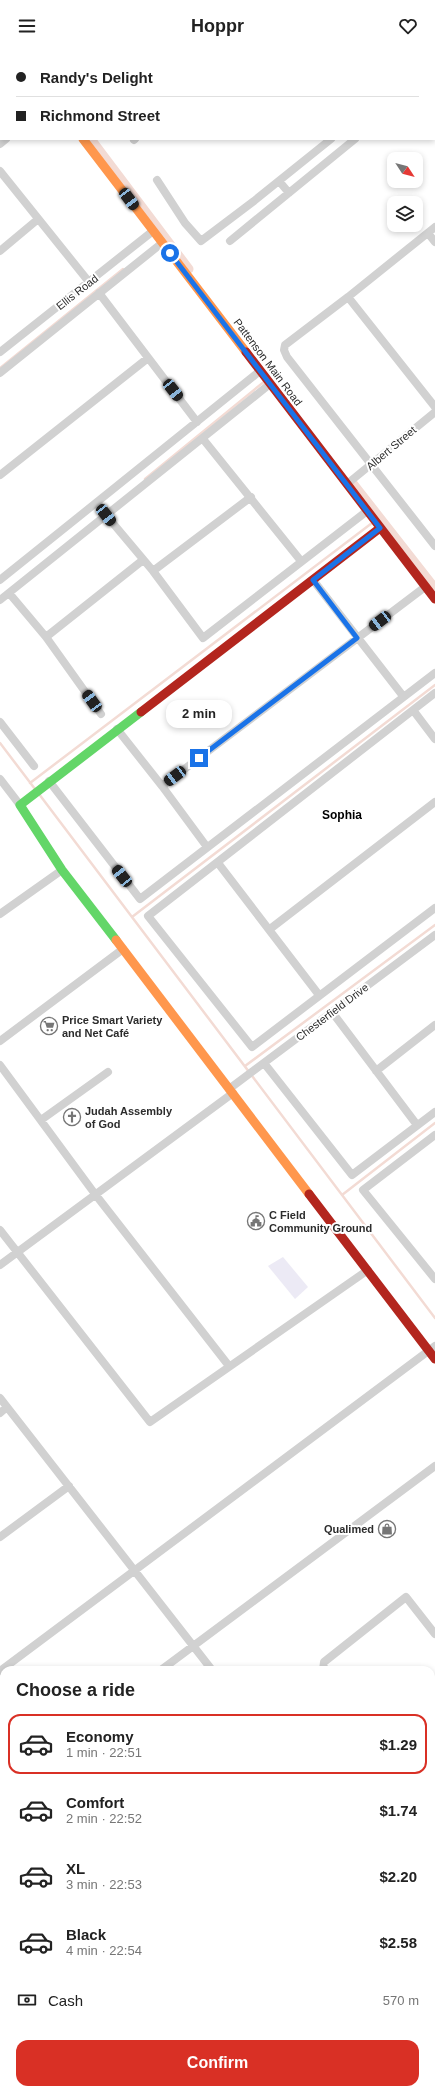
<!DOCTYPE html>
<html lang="en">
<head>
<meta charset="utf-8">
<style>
	body { margin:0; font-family:Arial,sans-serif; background:#f6f6f6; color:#222; height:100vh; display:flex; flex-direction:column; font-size:15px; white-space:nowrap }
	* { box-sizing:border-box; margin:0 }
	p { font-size:13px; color:#767676 }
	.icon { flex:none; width:22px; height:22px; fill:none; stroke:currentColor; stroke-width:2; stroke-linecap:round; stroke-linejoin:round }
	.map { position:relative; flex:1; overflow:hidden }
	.side { position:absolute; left:0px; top:1614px; width:435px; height:428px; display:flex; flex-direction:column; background:#fff; border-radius:12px 12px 0 0; box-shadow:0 2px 6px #0003 }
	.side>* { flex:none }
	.banner { position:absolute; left:0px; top:0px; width:435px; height:88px; box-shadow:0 2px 6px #0003; display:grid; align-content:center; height:88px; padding:0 16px; background:#fff }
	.needle { width:26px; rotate:126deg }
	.controls { position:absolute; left:387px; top:100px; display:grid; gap:8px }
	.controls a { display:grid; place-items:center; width:36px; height:36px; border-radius:8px; background:#fff; box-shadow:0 2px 6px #0003; font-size:20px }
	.end { position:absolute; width:18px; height:18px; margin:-9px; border:5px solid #1a73e8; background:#fff; box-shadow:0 0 0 2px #fff }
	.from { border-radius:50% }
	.bubble { position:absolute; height:28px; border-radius:12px; background:#fff; box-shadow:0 2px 6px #0003; font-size:13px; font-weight:600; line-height:28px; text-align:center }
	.car { position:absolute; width:12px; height:24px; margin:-12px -6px; border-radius:5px; box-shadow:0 0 3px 1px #0007; background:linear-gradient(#222 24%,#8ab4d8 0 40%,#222 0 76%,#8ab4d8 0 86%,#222 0) }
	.banner b { display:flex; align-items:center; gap:14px; height:38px; font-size:15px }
	.banner b+b { border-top:1px solid #e0e0e0 }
	.banner i { width:10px; height:10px; background:#222 }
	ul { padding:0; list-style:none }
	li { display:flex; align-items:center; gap:12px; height:60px; margin:0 8px 6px; padding:0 8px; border:2px solid transparent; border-radius:12px }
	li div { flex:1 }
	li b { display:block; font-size:15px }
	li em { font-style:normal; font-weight:600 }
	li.active { border-color:#d93025 }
	li>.icon { width:36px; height:36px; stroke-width:1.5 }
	h2 { padding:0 16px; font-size:18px; line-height:48px }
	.pay { display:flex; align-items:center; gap:10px; height:44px; padding:0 16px; font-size:15px }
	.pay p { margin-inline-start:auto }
	.action { display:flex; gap:8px; margin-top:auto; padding:8px 16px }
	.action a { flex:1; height:46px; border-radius:12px; background:#d93025; color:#fff; font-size:16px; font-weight:600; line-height:46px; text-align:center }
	header { display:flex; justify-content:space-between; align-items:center; height:52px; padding:0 16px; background:#fff; font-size:18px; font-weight:600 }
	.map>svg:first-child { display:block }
</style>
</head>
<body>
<header><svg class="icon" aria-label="menu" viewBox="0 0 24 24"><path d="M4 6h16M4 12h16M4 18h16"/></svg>Hoppr<svg class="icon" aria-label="heart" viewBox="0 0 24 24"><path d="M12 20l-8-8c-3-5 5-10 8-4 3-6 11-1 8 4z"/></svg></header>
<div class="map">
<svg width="435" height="2042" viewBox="0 0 435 2042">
	<rect width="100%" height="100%" fill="#fff"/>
	<path fill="#eceaf5" d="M283 1205 308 1235 295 1247 268 1214Z"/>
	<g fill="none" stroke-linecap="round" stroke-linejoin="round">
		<path stroke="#f3dbd4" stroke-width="2.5" d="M0 316 123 217
			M145 427 265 329
			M0 691 35 737
			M30 731 372 471
			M39 742 435 1266
			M132 865 435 633
			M245 1014 435 873
			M342 1143 435 1071
			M0 1953 4 1958
			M0 2034 6 2042
			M67 2038 70 2042"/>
		<path stroke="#f3dbd4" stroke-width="9" d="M24 0 25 1
			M91 87 189 217
			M352 430 435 536"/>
		<path stroke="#d1d1d1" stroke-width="8" d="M59 0V1
			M158 0 159 1
			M212 1 213 0
			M238 1 239 0
			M434 3 435 2
			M434 23 435 22
			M0 73 1 72
			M134 88 135 87
			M0 92 6 87
			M0 119 89 230
			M157 128 185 171 201 189 254 149 331 87
			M279 129 289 141
			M435 175 348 245 285 293 284 298 287 305 435 494
			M428 181 435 190
			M230 189 355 87
			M0 199 37 168
			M99 241 197 370
			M348 245 435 355
			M0 300 153 179
			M0 321 162 191
			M203 387 301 509
			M0 423 148 306
			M347 432 435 360
			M106 463 153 519 203 586 367 459
			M153 519 251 445
			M0 528 260 319
			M313 528 403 644
			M9 541 46 585 101 662
			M0 548 270 332
			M46 585 143 508
			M435 641 148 864 252 995 435 856
			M413 658 435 687
			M0 670 34 714
			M117 677 162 734 207 795
			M0 727 20 753
			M49 729 140 847 435 621
			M162 734 425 535
			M218 811 319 943
			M0 862 62 818
			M270 877 435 750
			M332 960 417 1073
			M0 989 123 897
			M264 1011 352 1123 435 1060
			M0 1013 95 1142 229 1314
			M376 1019 435 973
			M229 1037 435 883
			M41 1068 108 1020
			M435 1083 363 1138 435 1227
			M0 1178 150 1370 368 1218
			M0 1213 233 1041
			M0 1346 212 1618
			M0 1361 7 1355
			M0 1485 69 1434
			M161 1618 435 1414
			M323 1618 324 1610 406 1545 435 1582
			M0 1619 435 1294
			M431 1733 435 1730
			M0 1738 4 1735
			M431 1761 435 1766
			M0 1846 4 1843
			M431 1901 435 1906
			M0 1927 4 1932
			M431 1937 435 1934
			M86 2038 89 2042
			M133 2042 138 2038
			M294 2042 300 2038"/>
		<path stroke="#63d668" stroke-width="9" d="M116 888 62 818 20 753 141 660"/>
		<path stroke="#ff974d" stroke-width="9" d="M16 0 17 1
			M83 87 246 300
			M116 888 309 1142"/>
		<path stroke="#b3261e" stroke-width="9" d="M246 300 435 547
			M141 660 380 476
			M309 1142 435 1307"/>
	</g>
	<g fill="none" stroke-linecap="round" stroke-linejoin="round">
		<path stroke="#1a73e8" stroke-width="5" d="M170 201 380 476 313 528 357 586 199 706"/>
	</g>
	<defs>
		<g id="supermarket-ring" transform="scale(0.9)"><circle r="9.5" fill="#fff" stroke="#767676" stroke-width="1.5"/><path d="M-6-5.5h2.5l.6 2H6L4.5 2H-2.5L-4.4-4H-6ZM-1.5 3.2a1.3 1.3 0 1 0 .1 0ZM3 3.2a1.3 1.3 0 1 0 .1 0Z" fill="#767676"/></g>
		<g id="church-ring" transform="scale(0.9)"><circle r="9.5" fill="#fff" stroke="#767676" stroke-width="1.5"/><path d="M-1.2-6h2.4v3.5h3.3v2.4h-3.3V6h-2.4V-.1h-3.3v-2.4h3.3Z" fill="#767676"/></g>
		<g id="civic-ring" transform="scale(0.9)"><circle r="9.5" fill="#fff" stroke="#767676" stroke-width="1.5"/><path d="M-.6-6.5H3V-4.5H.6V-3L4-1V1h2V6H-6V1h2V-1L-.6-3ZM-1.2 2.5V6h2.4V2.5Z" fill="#767676"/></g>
		<g id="shop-ring" transform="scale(0.9)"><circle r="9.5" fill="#fff" stroke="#767676" stroke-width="1.5"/><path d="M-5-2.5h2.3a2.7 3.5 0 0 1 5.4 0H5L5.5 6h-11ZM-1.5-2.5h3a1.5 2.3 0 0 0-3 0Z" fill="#767676"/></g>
	</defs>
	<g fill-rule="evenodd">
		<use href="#supermarket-ring" x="49" y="974"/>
		<use href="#church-ring" x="72" y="1065"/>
		<use href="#civic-ring" x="256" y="1169"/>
		<use href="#shop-ring" x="387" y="1477"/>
	</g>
	<g text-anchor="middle" stroke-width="4" stroke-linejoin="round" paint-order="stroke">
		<g font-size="11" fill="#2c2c2c" stroke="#fff">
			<text transform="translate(77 240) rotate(-38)" y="4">Ellis Road</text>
			<text transform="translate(268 310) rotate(53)" y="4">Pattenson Main Road</text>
			<text transform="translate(391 396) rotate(-40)" y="4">Albert Street</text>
			<text transform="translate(332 960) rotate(-37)" y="4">Chesterfield Drive</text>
		</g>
		<g font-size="11" font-weight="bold" fill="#2c2c2c" stroke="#fff" text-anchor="start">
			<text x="62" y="972">Price Smart Variety<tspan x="62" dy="13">and Net Café</tspan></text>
			<text x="85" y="1063">Judah Assembly<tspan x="85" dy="13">of God</tspan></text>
			<text x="269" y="1167">C Field<tspan x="269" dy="13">Community Ground</tspan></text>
			<text x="374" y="1481" text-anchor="end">Qualimed</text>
		</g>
		<g font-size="12" font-weight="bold" fill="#000" stroke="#fff">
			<text x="342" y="767">Sophia</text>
		</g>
	</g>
</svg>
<div class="controls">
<a><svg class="needle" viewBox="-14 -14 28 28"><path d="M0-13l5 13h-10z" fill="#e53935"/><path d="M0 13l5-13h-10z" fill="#767676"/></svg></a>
<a><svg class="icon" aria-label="layers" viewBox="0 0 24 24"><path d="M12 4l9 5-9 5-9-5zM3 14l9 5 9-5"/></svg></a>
</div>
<i class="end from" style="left:170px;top:201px"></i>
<i class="end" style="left:199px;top:706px"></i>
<div class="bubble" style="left:166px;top:648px;width:66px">2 min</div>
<i class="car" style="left:129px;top:147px;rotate:143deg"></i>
<i class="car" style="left:173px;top:338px;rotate:142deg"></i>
<i class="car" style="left:106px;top:463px;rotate:142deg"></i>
<i class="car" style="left:380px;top:569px;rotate:233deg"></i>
<i class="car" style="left:92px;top:649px;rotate:324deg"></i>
<i class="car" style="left:175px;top:724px;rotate:233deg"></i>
<i class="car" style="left:122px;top:824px;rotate:322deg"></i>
<div class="banner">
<b><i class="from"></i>Randy's Delight</b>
<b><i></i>Richmond Street</b>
</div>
<section class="side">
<h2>Choose a ride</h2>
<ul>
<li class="active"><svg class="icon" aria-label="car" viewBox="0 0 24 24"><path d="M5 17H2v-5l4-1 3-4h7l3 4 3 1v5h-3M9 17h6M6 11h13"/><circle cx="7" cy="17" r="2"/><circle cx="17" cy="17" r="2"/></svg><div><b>Economy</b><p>1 min · 22:51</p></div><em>$1.29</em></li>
<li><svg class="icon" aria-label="car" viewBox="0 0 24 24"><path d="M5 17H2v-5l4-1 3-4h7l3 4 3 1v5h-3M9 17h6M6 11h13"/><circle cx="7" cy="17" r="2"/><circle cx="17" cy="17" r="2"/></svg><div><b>Comfort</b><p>2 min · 22:52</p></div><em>$1.74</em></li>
<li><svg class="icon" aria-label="car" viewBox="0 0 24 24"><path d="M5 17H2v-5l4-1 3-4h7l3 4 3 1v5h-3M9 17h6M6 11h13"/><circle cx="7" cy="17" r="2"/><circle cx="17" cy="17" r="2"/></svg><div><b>XL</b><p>3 min · 22:53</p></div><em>$2.20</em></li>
<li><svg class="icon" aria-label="car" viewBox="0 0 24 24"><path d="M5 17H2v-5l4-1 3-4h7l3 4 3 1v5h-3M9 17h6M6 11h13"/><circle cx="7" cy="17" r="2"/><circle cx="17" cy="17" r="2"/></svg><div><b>Black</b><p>4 min · 22:54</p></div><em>$2.58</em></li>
</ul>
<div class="pay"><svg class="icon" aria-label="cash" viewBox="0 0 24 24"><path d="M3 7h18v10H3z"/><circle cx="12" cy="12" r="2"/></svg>Cash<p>570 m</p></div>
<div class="action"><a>Confirm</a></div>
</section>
</div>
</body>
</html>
